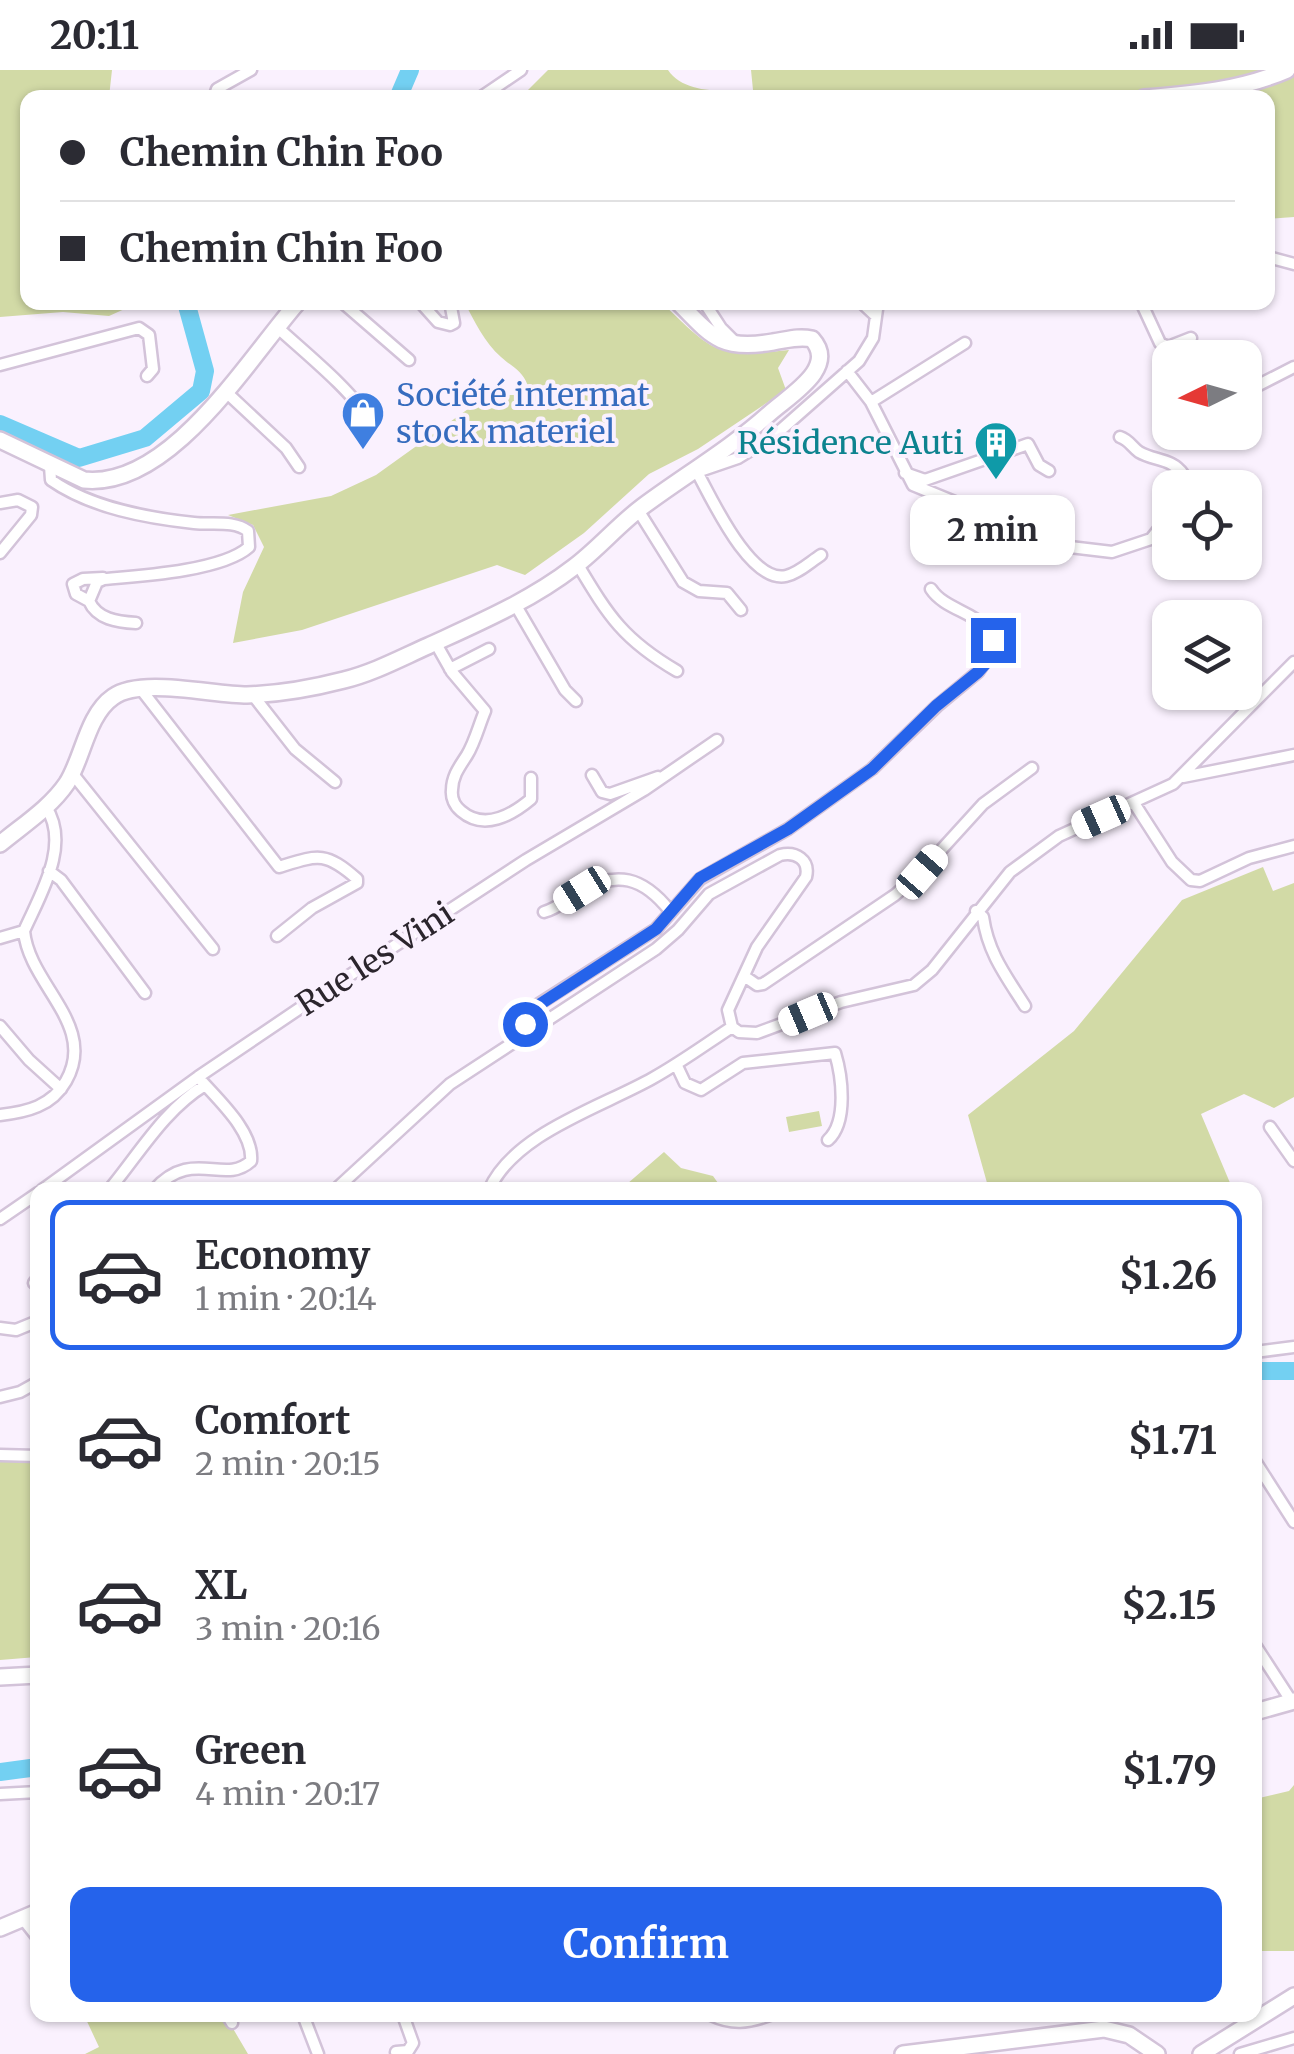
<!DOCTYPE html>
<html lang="en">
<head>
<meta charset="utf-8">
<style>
	body { margin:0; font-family:Merriweather,serif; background:#f7f7f7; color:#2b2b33; height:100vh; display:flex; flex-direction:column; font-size:38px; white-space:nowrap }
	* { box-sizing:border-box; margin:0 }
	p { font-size:32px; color:#7c7c81 }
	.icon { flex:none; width:55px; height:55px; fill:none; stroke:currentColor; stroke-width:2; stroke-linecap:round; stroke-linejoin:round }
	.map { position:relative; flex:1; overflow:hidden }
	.drawer { position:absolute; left:30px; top:1112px; width:1232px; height:840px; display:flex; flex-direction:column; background:#fff; border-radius:20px; box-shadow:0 2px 8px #0004 }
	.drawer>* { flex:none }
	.hud { position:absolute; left:20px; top:20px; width:1255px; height:220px; border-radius:20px; box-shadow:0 2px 8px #0004; display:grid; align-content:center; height:220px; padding:0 40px; background:#fff }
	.needle { width:65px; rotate:265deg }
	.tools { position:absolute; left:1152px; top:270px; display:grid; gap:20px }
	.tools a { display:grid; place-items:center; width:110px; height:110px; border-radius:20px; background:#fff; box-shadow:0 2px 8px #0004; font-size:50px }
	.end { position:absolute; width:45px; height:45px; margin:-22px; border:12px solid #2563eb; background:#fff; box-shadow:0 0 0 5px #fff }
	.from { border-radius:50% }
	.bubble { position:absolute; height:70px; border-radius:20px; background:#fff; box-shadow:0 2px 8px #0004; font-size:32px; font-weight:700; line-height:70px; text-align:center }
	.car { position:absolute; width:30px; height:60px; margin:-30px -15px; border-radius:12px; box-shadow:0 0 8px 2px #0007; background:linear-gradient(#fff 24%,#345 0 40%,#fff 0 76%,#345 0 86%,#fff 0) }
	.hud b { display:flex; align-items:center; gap:35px; height:95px; font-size:38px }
	.hud b+b { border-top:2px solid #e1e1e2 }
	.hud i { width:25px; height:25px; background:#2b2b33 }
	ul { padding:18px 0 0; list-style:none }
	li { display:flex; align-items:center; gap:30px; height:150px; margin:0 20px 15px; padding:0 20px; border:5px solid transparent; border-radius:20px }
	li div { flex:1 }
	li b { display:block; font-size:38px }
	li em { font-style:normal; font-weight:700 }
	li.current { border-color:#2563eb }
	li>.icon { width:90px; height:90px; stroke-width:1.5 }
	.button { display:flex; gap:20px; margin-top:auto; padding:20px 40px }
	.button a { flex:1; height:115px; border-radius:20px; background:#2563eb; color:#fff; font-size:40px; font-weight:700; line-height:115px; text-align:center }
	.status { display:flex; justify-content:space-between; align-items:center; height:70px; padding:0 50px; background:#fff; direction:ltr }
	.status svg { height:28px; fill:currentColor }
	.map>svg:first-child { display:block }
</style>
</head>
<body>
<div class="status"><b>20:11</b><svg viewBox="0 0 49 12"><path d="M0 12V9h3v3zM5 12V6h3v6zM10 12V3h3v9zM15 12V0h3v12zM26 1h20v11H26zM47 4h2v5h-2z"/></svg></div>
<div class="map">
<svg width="1294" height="1984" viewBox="0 0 1294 1984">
	<rect width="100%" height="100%" fill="#faf1fe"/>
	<path fill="#d2daa6" d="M0 0H112L109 27 28 28V232H128L129 237 109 246 63 242 0 247Z
		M548 0H668C685 25 726 21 753 20L751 0H1294V147L1268 149V28H520Z
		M465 233H662C715 283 714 288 789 280L778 298 786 320 698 379 649 404 584 463 525 505 497 495 302 560 233 573 243 522 264 477 253 455 228 445 331 426 376 405 475 334 499 325H522L528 316C522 300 513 298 501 287 485 273 474 251 465 233Z
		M1263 797 1273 821 1294 813V1027L1274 1038 1244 1024 1201 1044 1233 1120H989L968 1045 1074 961 1182 830Z
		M819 1041 822 1056 789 1062 786 1047Z
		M664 1082 681 1098 713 1106 723 1120H620Z
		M37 1388V1587L0 1590V1389Z
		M1294 1715V1881H1255V1729L1289 1721Z
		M84 1945H225L248 1984H85L99 1977Z"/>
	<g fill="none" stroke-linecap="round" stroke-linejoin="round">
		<path stroke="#73d0f2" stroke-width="18" d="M398 28 410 0
			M0 354 79 388 145 368 201 321 205 301 186 232
			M1255 1301H1294
			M0 1702 38 1697"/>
		<g stroke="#d3c3d9" stroke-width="15">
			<path id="street" d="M214 28 217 19 251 0
				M480 28 521 0
				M1268 187 1294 194
				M342 232 409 290
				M420 232 438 252 450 255 454 253 450 232
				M704 232 721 258 733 270
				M861 232 876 246
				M1141 232 1160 273 1168 277 1191 268
				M277 257C296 275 359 326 365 347
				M0 295 139 258 149 265 153 299 147 306
				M847 301 871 332 913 415 962 435 1028 472 1112 482 1151 469 1170 445
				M225 321 286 378 299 397
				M1245 322 1294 297
				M871 332 965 273
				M1120 367C1129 370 1131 376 1139 382 1154 391 1172 388 1183 404L1182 418
				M50 396 51 410C91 438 147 448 194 453 212 455 234 450 248 461L249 477C222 501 140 506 104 509L97 512 89 531C97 549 117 552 136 553
				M905 403 925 410 1028 374 1039 395 1049 401
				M0 433 18 430 32 437 31 445 0 483
				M638 440 683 512 699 521 727 523 741 540
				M821 485C810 492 799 503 786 506 750 514 711 427 697 402L738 388 775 365 859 291 873 268 878 232
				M578 495C609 547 624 570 677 601
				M89 531 76 524 73 514 83 509 103 508
				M515 534 565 620 576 631
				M435 572 452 602 485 641C479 655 475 672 467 685 460 696 452 706 452 720 451 728 455 736 461 741 484 761 512 745 531 729V708
				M450 599 489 579
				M140 618 279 797C318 785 325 781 357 809V813L312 838 277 866
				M252 624 295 679 335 712
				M72 703 213 879
				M592 705 602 722 610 724 658 707
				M1183 707 1294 685
				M1134 733 1172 792 1191 810 1200 811 1249 788 1294 776
				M49 801 61 810 145 923
				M976 841 983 847C988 883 1006 906 1025 936
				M544 842C557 839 567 829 579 822 617 800 643 807 670 841
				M0 868 24 861
				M744 906 757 915 763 914 895 825 922 801 983 734 1032 698
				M0 956 29 990 61 1019
				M518 967 531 939 656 859 700 809 788 759 872 699 937 636 978 602 993 580C994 542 948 545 931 519
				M676 994 685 1013 701 1020 743 993 835 983C842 1006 848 1052 828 1070
				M0 1045C27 1042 52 1036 66 1011 98 955 29 915 24 861 40 825 71 775 46 737
				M1270 1057 1294 1091
				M42 1120 198 1007 318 926 526 790 644 720 717 670
				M109 1120C139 1084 164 1040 205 1015
				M154 1120C192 1077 224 1116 251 1091 254 1061 216 1028 198 1007
				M335 1120 450 1014 656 879 678 860 709 824 780 785C796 781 810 790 806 807L757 877 728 940 732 957 739 962 757 963 841 932 914 915 932 900 1010 802 1059 766 1173 714 1294 592
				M489 1120C514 1063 602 1037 653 1008 680 993 706 974 732 957
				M0 1149 38 1123
				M38 1208 34 1213 38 1216
				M0 1258 16 1260 38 1251
				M1255 1282 1294 1277
				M0 1327 20 1322 38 1312
				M0 1385 38 1386
				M1255 1391 1294 1452
				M1255 1575 1292 1632
				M0 1724 38 1722
				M23 1849 38 1868
				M227 1945 232 1953
				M303 1945 318 1984
				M711 1945C732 1955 748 1953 770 1945
				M396 1982 408 1981 413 1973 403 1945
				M1240 1984 1294 1968"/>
		</g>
		<g stroke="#d3c3d9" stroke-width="20">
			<path id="secondary" d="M1144 28C1194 24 1241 20 1287 0
				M0 370 84 410C170 419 248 289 298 232
				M0 774C23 755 50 738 67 713 83 688 87 645 113 627 141 607 212 625 247 625 279 624 313 618 344 610 373 603 401 588 428 576 478 553 530 531 574 497 598 479 618 455 642 437 685 405 730 379 770 343 790 325 838 298 812 269 798 266 787 270 773 272 721 281 712 267 678 232
				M0 1607 38 1605
				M1255 1642 1294 1631
				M0 1858 38 1842
				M903 1984 1104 1959 1129 1965 1157 1984
				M1201 1984 1294 1926"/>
		</g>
		<use href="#street" stroke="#fff" stroke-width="10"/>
		<use href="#secondary" stroke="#fff" stroke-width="15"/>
	</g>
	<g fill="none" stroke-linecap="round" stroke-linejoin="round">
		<path stroke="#2563eb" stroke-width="12" d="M525 954 531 940 656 859 700 808 788 759 872 699 936 636 978 602 988 591 993 570"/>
	</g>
	<defs>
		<g id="shop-pin" transform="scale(2.25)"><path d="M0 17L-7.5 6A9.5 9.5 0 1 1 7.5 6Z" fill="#3f7fe0" stroke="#faf1fe"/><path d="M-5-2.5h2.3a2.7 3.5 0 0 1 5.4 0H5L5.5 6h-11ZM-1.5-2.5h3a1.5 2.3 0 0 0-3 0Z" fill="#fff"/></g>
		<g id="building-pin" transform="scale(2.25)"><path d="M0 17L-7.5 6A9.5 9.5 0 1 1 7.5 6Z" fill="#0f9aa8" stroke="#faf1fe"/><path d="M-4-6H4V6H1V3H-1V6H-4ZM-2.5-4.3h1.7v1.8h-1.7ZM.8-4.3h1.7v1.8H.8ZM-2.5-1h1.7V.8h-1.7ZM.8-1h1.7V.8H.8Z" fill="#fff"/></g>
	</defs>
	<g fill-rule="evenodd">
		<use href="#shop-pin" x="363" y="343"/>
		<use href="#building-pin" x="996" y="373"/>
	</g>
	<g text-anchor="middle" stroke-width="8" stroke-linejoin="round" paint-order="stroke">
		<g font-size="32" fill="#366cbe" stroke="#faf1fe" text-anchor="start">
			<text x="396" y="336">Société intermat<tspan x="396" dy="37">stock materiel</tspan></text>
		</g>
		<g font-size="32" fill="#0d838f" stroke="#faf1fe" text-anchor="end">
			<text x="964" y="384">Résidence Auti</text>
		</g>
		<g font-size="32" fill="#2b252d" stroke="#faf1fe">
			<text transform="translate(375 889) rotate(-33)" y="11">Rue les Vini</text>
		</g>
	</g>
</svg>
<div class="tools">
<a><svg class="needle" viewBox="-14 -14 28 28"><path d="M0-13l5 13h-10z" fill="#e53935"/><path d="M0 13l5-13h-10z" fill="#7c7c81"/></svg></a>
<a><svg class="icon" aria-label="locate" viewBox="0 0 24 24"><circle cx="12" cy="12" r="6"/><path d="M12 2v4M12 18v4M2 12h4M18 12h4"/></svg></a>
<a><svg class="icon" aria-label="layers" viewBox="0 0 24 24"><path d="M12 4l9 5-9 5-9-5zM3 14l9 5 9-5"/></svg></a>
</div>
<i class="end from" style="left:525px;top:954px"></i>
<i class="end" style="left:993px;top:570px"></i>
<div class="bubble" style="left:910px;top:425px;width:165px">2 min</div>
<i class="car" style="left:1101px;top:747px;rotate:246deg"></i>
<i class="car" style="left:922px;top:802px;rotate:41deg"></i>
<i class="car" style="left:582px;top:820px;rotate:238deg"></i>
<i class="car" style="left:808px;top:944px;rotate:247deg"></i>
<div class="hud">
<b><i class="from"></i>Chemin Chin Foo</b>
<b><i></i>Chemin Chin Foo</b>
</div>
<section class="drawer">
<ul>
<li class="current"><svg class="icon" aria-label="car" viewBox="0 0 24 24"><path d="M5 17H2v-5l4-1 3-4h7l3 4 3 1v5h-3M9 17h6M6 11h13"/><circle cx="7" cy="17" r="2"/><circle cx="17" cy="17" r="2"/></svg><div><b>Economy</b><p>1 min · 20:14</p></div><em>$1.26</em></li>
<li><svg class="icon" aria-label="car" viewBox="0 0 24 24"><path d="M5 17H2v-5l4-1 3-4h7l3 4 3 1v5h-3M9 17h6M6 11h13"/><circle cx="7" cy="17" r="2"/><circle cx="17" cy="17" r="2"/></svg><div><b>Comfort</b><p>2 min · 20:15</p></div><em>$1.71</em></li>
<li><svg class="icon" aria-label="car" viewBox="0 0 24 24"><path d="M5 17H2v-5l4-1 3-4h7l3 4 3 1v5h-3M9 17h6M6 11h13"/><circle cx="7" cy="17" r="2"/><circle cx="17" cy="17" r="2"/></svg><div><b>XL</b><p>3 min · 20:16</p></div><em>$2.15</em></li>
<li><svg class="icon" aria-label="car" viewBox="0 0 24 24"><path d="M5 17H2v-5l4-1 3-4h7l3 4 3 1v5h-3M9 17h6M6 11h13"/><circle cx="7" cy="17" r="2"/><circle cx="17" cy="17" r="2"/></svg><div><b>Green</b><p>4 min · 20:17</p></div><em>$1.79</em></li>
</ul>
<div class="button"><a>Confirm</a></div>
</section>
</div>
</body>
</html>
